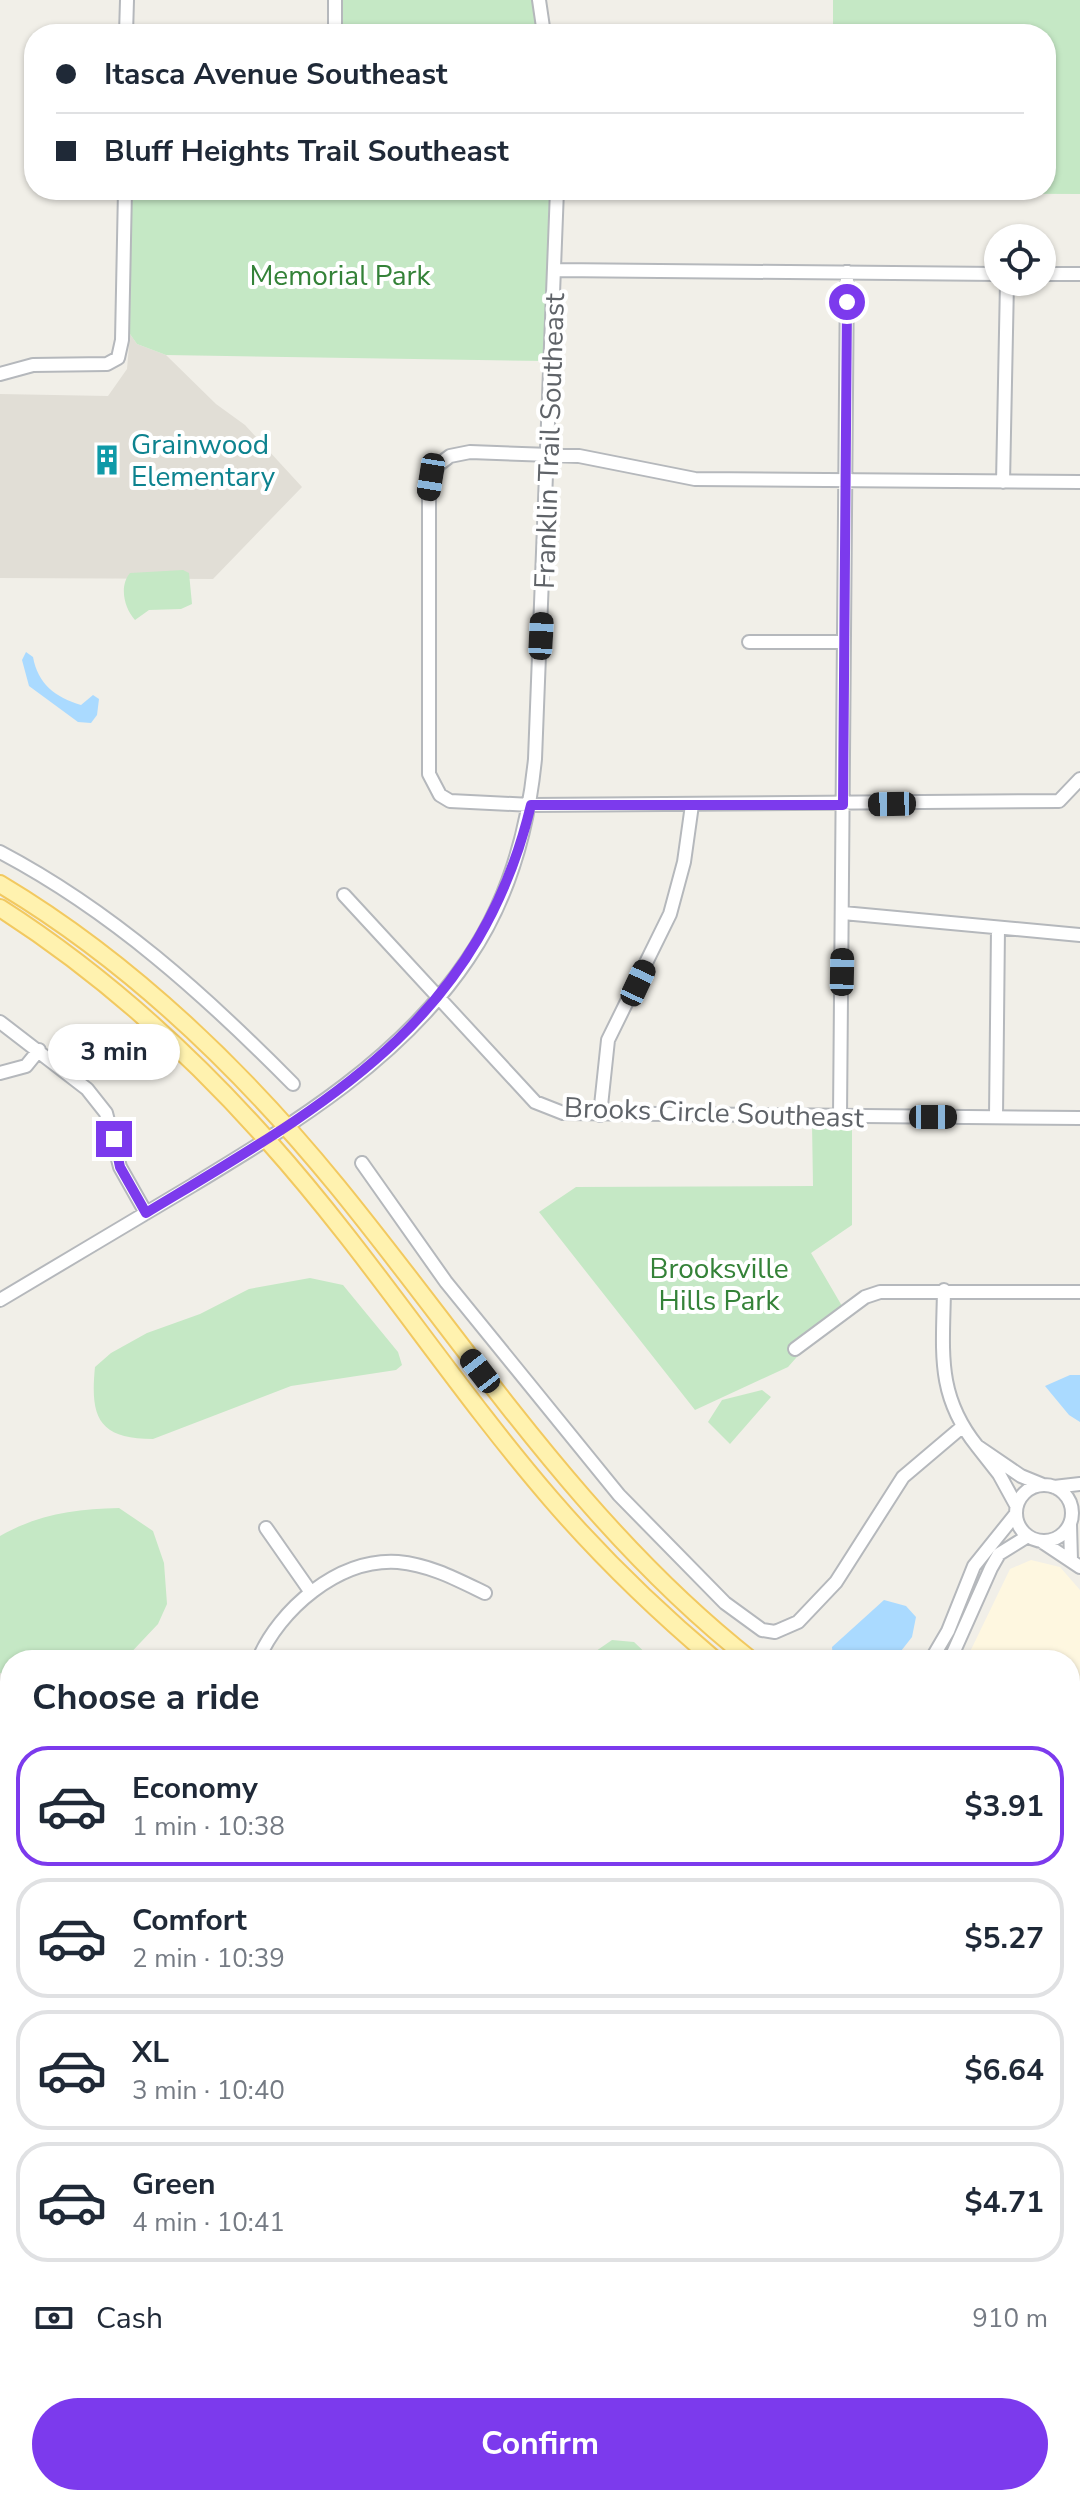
<!DOCTYPE html>
<html lang="en">
<head>
<meta charset="utf-8">
<style>
	body { margin:0; font-family:"Nunito Sans",sans-serif; background:#f2f2f3; color:#1f2937; height:100vh; display:flex; flex-direction:column; font-size:30px; white-space:nowrap }
	* { box-sizing:border-box; margin:0 }
	p { font-size:26px; color:#747a83 }
	.icon { flex:none; width:44px; height:44px; fill:none; stroke:currentColor; stroke-width:2; stroke-linecap:round; stroke-linejoin:round }
	.map { position:relative; flex:1; overflow:hidden }
	.drawer { position:absolute; left:0px; top:1650px; width:1080px; height:856px; display:flex; flex-direction:column; background:#fff; border-radius:32px 32px 0 0; box-shadow:0 2px 6px #0004 }
	.drawer>* { flex:none }
	.top-card { position:absolute; left:24px; top:24px; width:1032px; height:176px; border-radius:32px; box-shadow:0 2px 6px #0004; display:grid; align-content:center; height:176px; padding:0 32px; background:#fff }
	.fabs { position:absolute; left:984px; top:224px; display:grid; gap:16px }
	.fabs a { display:grid; place-items:center; width:72px; height:72px; border-radius:50%; background:#fff; box-shadow:0 2px 6px #0004; font-size:40px }
	.end { position:absolute; width:36px; height:36px; margin:-18px; border:10px solid #7c3aed; background:#fff; box-shadow:0 0 0 4px #fff }
	.from { border-radius:50% }
	.bubble { position:absolute; height:56px; border-radius:28px; background:#fff; box-shadow:0 2px 6px #0004; font-size:26px; font-weight:700; line-height:56px; text-align:center }
	.car { position:absolute; width:24px; height:48px; margin:-24px -12px; border-radius:10px; box-shadow:0 0 6px 2px #0007; background:linear-gradient(#222 24%,#8ab4d8 0 40%,#222 0 76%,#8ab4d8 0 86%,#222 0) }
	.top-card b { display:flex; align-items:center; gap:28px; height:76px; font-size:30px }
	.top-card b+b { border-top:2px solid #e0e1e3 }
	.top-card i { width:20px; height:20px; background:#1f2937 }
	ul { padding:0; list-style:none }
	li { display:flex; align-items:center; gap:24px; height:120px; margin:0 16px 12px; padding:0 16px; border:4px solid #e0e1e3; border-radius:32px }
	li div { flex:1 }
	li b { display:block; font-size:30px }
	li em { font-style:normal; font-weight:700 }
	li.active { border-color:#7c3aed }
	li>.icon { width:72px; height:72px; stroke-width:1.5 }
	h2 { padding:0 32px; font-size:36px; line-height:96px }
	.pay { display:flex; align-items:center; gap:20px; height:88px; padding:0 32px; font-size:30px }
	.pay p { margin-inline-start:auto }
	.primary-button { display:flex; gap:16px; margin-top:auto; padding:16px 32px }
	.primary-button a { flex:1; height:92px; border-radius:48px; background:#7c3aed; color:#fff; font-size:32px; font-weight:700; line-height:92px; text-align:center }
	.map>svg:first-child { display:block }
</style>
</head>
<body>
<div class="map">
<svg width="1080" height="2506" viewBox="0 0 1080 2506">
	<rect width="100%" height="100%" fill="#f1efe8"/>
	<path fill="#fef7e0" d="M1031 1560 1060 1567 1080 1590V1844L1070 1838V1660H966L1010 1569Z
		M1070 1902 1080 1907V2051L1070 2043Z"/>
	<path fill="#e0deda" d="M1070 2084 1080 2091V2476L1070 2475Z"/>
	<path fill="#e1ded6" d="M130 334 137 344 166 355 216 404 245 425 302 487 213 579 0 578V394L108 396 127 369Z"/>
	<path fill="#c5e8c5" d="M342 0H532L538 34H342Z
		M833 0H1080V194L832 193 1046 190V34H833Z
		M131 190H550L546 361 166 355 137 344 130 334Z
		M183 570 189 573 192 604 181 609 149 610 135 620C124 608 119 586 130 573Z
		M812 1123H852V1225L811 1253 842 1306 788 1367 695 1410 539 1212 576 1187 813 1186Z
		M310 1278 343 1285 398 1352 402 1365 396 1370 291 1386 153 1439C98 1439 90 1417 95 1367L111 1353 147 1333 200 1314 249 1289Z
		M762 1390 771 1397 730 1444 708 1422 722 1400Z
		M119 1508 153 1531 164 1563 167 1604 158 1624 124 1660H10V1677L0 1673V1536C39 1514 75 1509 119 1508Z
		M612 1640 634 1642 653 1660H583Z"/>
	<path fill="#aadaff" d="M26 652 33 657C38 684 55 697 81 705L93 695 99 699 97 715 91 723 78 722 29 686 22 660Z
		M1070 1375H1080V1422L1069 1415 1045 1386Z
		M884 1600 906 1606 916 1617 912 1637 894 1660 833 1659 832 1647Z
		M0 1986H10V2312L0 2313Z
		M1080 2137V2263L1070 2261V2138Z"/>
	<g fill="none" stroke-linecap="round" stroke-linejoin="round">
		<g stroke="#b5b8bc" stroke-width="16">
			<path id="minor" d="M539 0 544 34
				M126 34 127 0
				M335 34V0
				M556 270 998 274
				M1042 274H1080
				M0 374 33 365 107 364 118 358 122 340 125 190
				M1003 482 1007 282
				M1080 482 695 479 579 456 470 452 450 456 438 465 429 493V774L440 795 450 801 531 805 1059 801 1080 779
				M749 642H844
				M0 852C112 911 205 995 293 1084
				M344 895 535 1102 563 1113 1080 1118
				M843 913 1080 935
				M0 1022 87 1089 106 1113 120 1167 146 1213
				M0 1073 26 1066 39 1050
				M600 1115 608 1040 670 914 684 862 692 805
				M840 1117 847 272
				M996 1117 998 928
				M362 1163 446 1282 619 1495 725 1603 762 1630 775 1632 798 1622 836 1582 903 1477 962 1427
				M944 1290C943 1352 936 1395 977 1446
				M0 1300C64 1262 129 1223 193 1185 295 1123 401 1059 468 959 509 899 528 830 535 759L557 190
				M795 1349 865 1297 880 1292H1080
				M1016 1513a28 28 0 1 1 56 0a28 28 0 1 1-56 0Z
				M1054 1487 1080 1484
				M1016 1505 999 1474 977 1446 1021 1476 1043 1485
				M1070 1524 1071 1560
				M266 1528 310 1591
				M1041 1541 1080 1567
				M258 1660C279 1610 338 1558 398 1562 430 1565 456 1579 485 1593
				M931 1660 948 1631 974 1566 1015 1515
				M950 1660 991 1568 999 1554 1028 1536
				M0 1836H10
				M1070 2066 1080 2074
				M1030 2496V2506
				M1057 2496 1080 2499
				M27 2506 32 2496
				M880 2506V2496"/>
		</g>
		<g stroke="#f2c960" stroke-width="20">
			<path id="major" d="M0 884C129 961 243 1071 337 1186 470 1349 583 1528 751 1660
				M0 908C100 972 190 1053 269 1142 370 1255 452 1384 551 1499 601 1557 657 1611 715 1660
				M1070 1857 1080 1862
				M1070 1885 1080 1890"/>
		</g>
		<use href="#minor" stroke="#fff" stroke-width="12"/>
		<use href="#major" stroke="#fff2af" stroke-width="16"/>
	</g>
	<g fill="none" stroke-linecap="round" stroke-linejoin="round">
		<path stroke="#7c3aed" stroke-width="10" d="M114 1139 120 1167 146 1213C325 1105 478 1024 531 805H843L847 302"/>
	</g>
	<defs>
		<g id="building-bare" transform="scale(2.4)"><path d="M-4-6H4V6H1V3H-1V6H-4ZM-2.5-4.3h1.7v1.8h-1.7ZM.8-4.3h1.7v1.8H.8ZM-2.5-1h1.7V.8h-1.7ZM.8-1h1.7V.8H.8Z" fill="#0f9aa8" stroke="#fff" stroke-width="2.5" paint-order="stroke"/></g>
	</defs>
	<g fill-rule="evenodd">
		<use href="#building-bare" x="107" y="460"/>
	</g>
	<g text-anchor="middle" stroke-width="8" stroke-linejoin="round" paint-order="stroke">
		<g font-size="28" fill="#348238" stroke="#fff">
			<text x="340" y="285">Memorial Park</text>
			<text x="719" y="1278">Brooksville<tspan x="719" dy="32">Hills Park</tspan></text>
		</g>
		<g font-size="28" fill="#5f6368" stroke="#fff">
			<text transform="translate(549 441) rotate(-88)" y="10">Franklin Trail Southeast</text>
			<text transform="translate(714 1112) rotate(2)" y="10">Brooks Circle Southeast</text>
		</g>
		<g font-size="28" fill="#0d838f" stroke="#fff" text-anchor="start">
			<text x="131" y="454">Grainwood<tspan x="131" dy="32">Elementary</tspan></text>
		</g>
	</g>
</svg>
<div class="fabs">
<a><svg class="icon" aria-label="locate" viewBox="0 0 24 24"><circle cx="12" cy="12" r="6"/><path d="M12 2v4M12 18v4M2 12h4M18 12h4"/></svg></a>
</div>
<i class="end from" style="left:847px;top:302px"></i>
<i class="end" style="left:114px;top:1139px"></i>
<div class="bubble" style="left:48px;top:1024px;width:132px">3 min</div>
<i class="car" style="left:431px;top:477px;rotate:189deg"></i>
<i class="car" style="left:541px;top:636px;rotate:3deg"></i>
<i class="car" style="left:892px;top:804px;rotate:269deg"></i>
<i class="car" style="left:842px;top:972px;rotate:1deg"></i>
<i class="car" style="left:638px;top:983px;rotate:25deg"></i>
<i class="car" style="left:933px;top:1117px;rotate:90deg"></i>
<i class="car" style="left:480px;top:1371px;rotate:322deg"></i>
<div class="top-card">
<b><i class="from"></i>Itasca Avenue Southeast</b>
<b><i></i>Bluff Heights Trail Southeast</b>
</div>
<section class="drawer">
<h2>Choose a ride</h2>
<ul>
<li class="active"><svg class="icon" aria-label="car" viewBox="0 0 24 24"><path d="M5 17H2v-5l4-1 3-4h7l3 4 3 1v5h-3M9 17h6M6 11h13"/><circle cx="7" cy="17" r="2"/><circle cx="17" cy="17" r="2"/></svg><div><b>Economy</b><p>1 min · 10:38</p></div><em>$3.91</em></li>
<li><svg class="icon" aria-label="car" viewBox="0 0 24 24"><path d="M5 17H2v-5l4-1 3-4h7l3 4 3 1v5h-3M9 17h6M6 11h13"/><circle cx="7" cy="17" r="2"/><circle cx="17" cy="17" r="2"/></svg><div><b>Comfort</b><p>2 min · 10:39</p></div><em>$5.27</em></li>
<li><svg class="icon" aria-label="car" viewBox="0 0 24 24"><path d="M5 17H2v-5l4-1 3-4h7l3 4 3 1v5h-3M9 17h6M6 11h13"/><circle cx="7" cy="17" r="2"/><circle cx="17" cy="17" r="2"/></svg><div><b>XL</b><p>3 min · 10:40</p></div><em>$6.64</em></li>
<li><svg class="icon" aria-label="car" viewBox="0 0 24 24"><path d="M5 17H2v-5l4-1 3-4h7l3 4 3 1v5h-3M9 17h6M6 11h13"/><circle cx="7" cy="17" r="2"/><circle cx="17" cy="17" r="2"/></svg><div><b>Green</b><p>4 min · 10:41</p></div><em>$4.71</em></li>
</ul>
<div class="pay"><svg class="icon" aria-label="cash" viewBox="0 0 24 24"><path d="M3 7h18v10H3z"/><circle cx="12" cy="12" r="2"/></svg>Cash<p>910 m</p></div>
<div class="primary-button"><a>Confirm</a></div>
</section>
</div>
</body>
</html>
